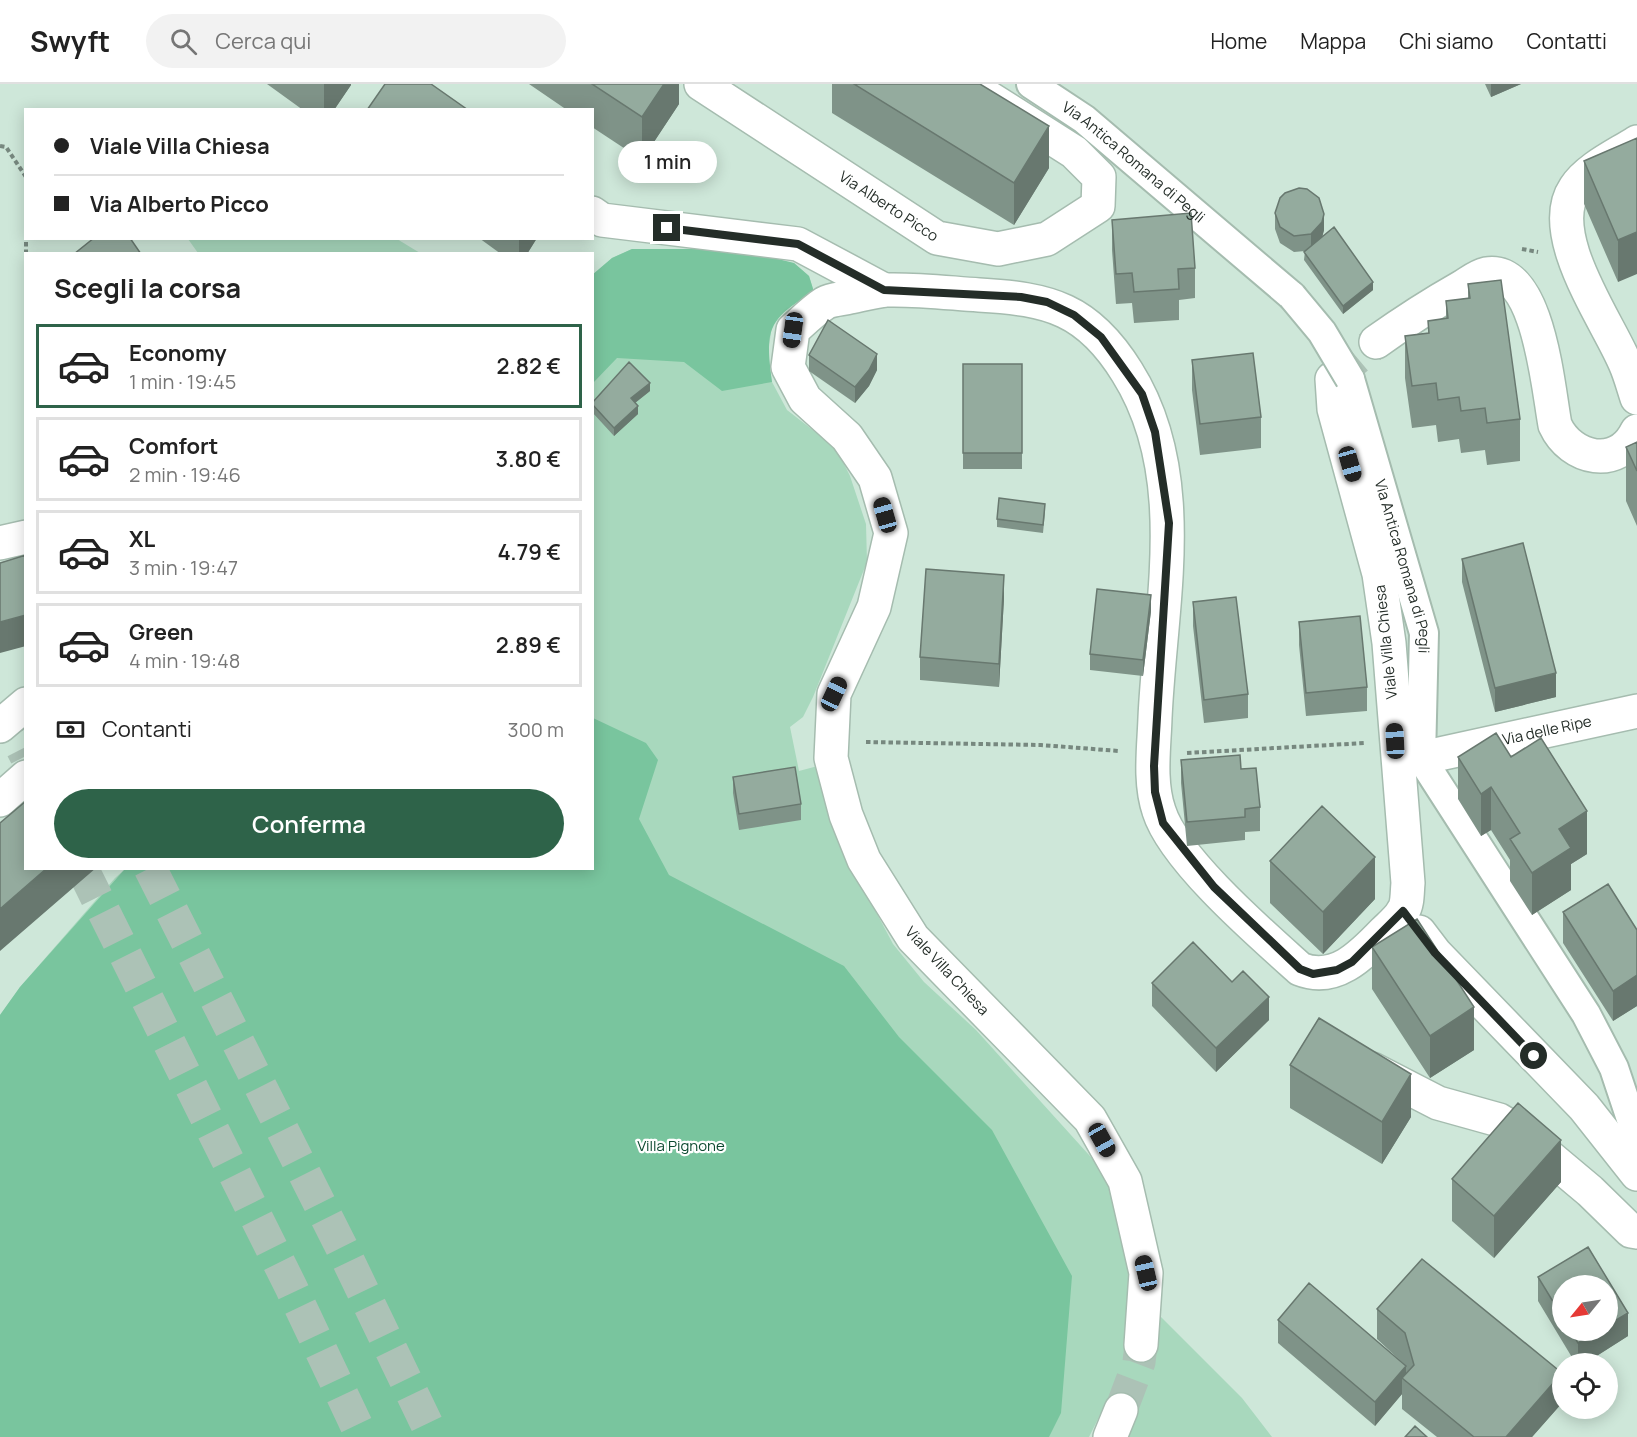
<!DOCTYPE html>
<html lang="it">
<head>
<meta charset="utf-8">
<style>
	body { margin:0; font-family:Manrope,sans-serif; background:#f2f2f2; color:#222; height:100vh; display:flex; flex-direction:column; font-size:22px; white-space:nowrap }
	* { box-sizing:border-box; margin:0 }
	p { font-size:20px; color:#767676 }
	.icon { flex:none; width:33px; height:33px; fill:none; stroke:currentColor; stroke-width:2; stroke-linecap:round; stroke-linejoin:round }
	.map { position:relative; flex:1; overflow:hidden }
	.sheet { position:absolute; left:24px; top:168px; width:570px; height:618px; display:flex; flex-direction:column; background:#fff; border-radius:0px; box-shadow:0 3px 15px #0003 }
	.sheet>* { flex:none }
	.banner { position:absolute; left:24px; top:24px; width:570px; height:132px; border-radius:0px; box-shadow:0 3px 15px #0003; display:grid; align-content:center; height:132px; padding:0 30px; background:#fff }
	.needle { width:39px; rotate:240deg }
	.controls { position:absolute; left:1552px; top:1191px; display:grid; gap:12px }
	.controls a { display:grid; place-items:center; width:66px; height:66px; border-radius:50%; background:#fff; box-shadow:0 3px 15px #0003; font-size:30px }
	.end { position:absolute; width:27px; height:27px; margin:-14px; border:8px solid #242d28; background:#fff; box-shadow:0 0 0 3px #fff }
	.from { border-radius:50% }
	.bubble { position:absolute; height:42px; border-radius:21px; background:#fff; box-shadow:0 3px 15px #0003; font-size:20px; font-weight:600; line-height:42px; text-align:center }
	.car { position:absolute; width:18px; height:36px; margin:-18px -9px; border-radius:8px; box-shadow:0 0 4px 2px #0007; background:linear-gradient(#222 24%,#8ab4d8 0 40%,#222 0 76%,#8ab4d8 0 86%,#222 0) }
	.banner b { display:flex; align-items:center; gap:21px; height:57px; font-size:22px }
	.banner b+b { border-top:2px solid #e0e0e0 }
	.banner i { width:15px; height:15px; background:#222 }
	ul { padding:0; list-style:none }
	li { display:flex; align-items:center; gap:18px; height:84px; margin:0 12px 9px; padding:0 18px; border:3px solid #e0e0e0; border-radius:0px }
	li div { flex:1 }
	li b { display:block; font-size:22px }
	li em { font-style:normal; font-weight:600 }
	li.current { border-color:#2e6349 }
	li>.icon { width:54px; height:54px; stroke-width:1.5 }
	h2 { padding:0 30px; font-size:27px; line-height:72px }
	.pay { display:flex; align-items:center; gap:15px; height:66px; padding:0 30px; font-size:22px }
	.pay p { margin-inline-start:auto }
	.button { display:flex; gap:12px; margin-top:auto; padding:12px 30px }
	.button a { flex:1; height:69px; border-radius:36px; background:#2e6349; color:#fff; font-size:24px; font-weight:600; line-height:69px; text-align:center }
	header { display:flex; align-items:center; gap:36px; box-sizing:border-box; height:84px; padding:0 30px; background:#fff; border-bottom:2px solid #e0e0e0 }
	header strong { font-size:28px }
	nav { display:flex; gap:33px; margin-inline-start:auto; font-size:21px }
	.search { width:420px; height:54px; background:#f2f2f2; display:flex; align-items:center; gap:15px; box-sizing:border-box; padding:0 21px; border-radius:33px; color:#767676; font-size:22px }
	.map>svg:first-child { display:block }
</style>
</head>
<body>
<header>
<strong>Swyft</strong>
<div class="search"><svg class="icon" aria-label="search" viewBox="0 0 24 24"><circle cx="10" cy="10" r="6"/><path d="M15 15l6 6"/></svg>Cerca qui</div>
<nav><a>Home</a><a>Mappa</a><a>Chi siamo</a><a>Contatti</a></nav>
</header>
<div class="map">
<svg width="1637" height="1353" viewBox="0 0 1637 1353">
	<rect width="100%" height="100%" fill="#cee7d9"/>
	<path fill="#a8d8bd" d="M188 155H397L420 169H198Z
		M632 165 794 179 809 192 814 208 788 223 772 241 768 270 772 298 787 326 836 364 850 392 866 440 867 478 813 613 803 633 790 643 799 687 844 675 839 758 893 860 924 898 976 946 1108 1092 1128 1186 1127 1257 1153 1225 1242 1314 1272 1353H1120L1130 1328 1104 1323 1089 1353H0V931L20 903 115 794 125 785 592 784 593 191 612 174Z"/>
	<path fill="#79c59e" d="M632 165H707L766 172 794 179 809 192 814 208C767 235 765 246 772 298L722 307 684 278 617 274 593 299 592 191 612 174Z
		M593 634 646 659 658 676 639 735 669 791 844 882 899 953 992 1046 1072 1192 1061 1329 1049 1353H0V931L20 903 125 785 592 784Z"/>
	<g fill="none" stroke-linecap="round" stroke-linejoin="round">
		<path stroke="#acc2b6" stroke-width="33" stroke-dasharray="33 16" stroke-linecap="butt" d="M1332 295 1376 258
			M1121 1326 1139 1278 1141 1261"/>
		<path stroke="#acc2b6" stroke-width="33" stroke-dasharray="33 16" stroke-linecap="butt" d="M0 621 26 672
			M82 784 291 1203 362 1353
			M150 784 345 1170 433 1353"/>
		<g stroke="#a5bcaf" stroke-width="32">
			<g id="pedestrian">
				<path id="s1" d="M1031 0 1084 35 1292 212"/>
				<path id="s2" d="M1350 295 1424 549 1421 674 1586 930 1614 984 1637 1053"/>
			</g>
		</g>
		<g stroke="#a5bcaf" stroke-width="36">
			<g id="minor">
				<path id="s3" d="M701 0 937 154 998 165 1047 155 1098 122 1099 93 1074 68 967 0"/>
				<path d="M1637 58C1617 71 1588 84 1575 104 1544 150 1607 236 1625 279 1630 290 1633 302 1637 314"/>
				<path d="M592 129 602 136 798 160 884 206"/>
				<path d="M1376 258C1404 238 1432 220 1462 203 1469 199 1477 192 1486 190 1539 181 1548 305 1555 341 1571 376 1618 386 1637 347"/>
				<path d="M0 459 26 453"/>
				<path d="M0 642 26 620"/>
				<path id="s4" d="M1421 674 1637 627"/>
				<path d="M0 716 26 693"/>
				<path d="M1419 848 1435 869 1584 1023 1637 1090"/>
				<path d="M1372 985 1438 1019 1499 1036 1522 1050 1590 1107 1631 1147 1637 1148"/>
				<path d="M1141 1261 1146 1189 1125 1097 1090 1035 913 854 864 776 846 731 831 674 834 610 874 523 891 449 875 394 847 353 805 315 788 283 793 246C803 237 814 226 825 219 832 215 842 215 850 213 862 211 874 207 886 206 917 205 949 209 979 211 1050 215 1088 225 1127 288 1192 391 1160 520 1155 634 1154 664 1149 698 1159 727 1174 775 1261 850 1300 885 1335 899 1361 872 1384 848 1390 842 1399 835 1403 827 1408 820 1407 807 1408 799L1389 559 1379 490 1334 325 1332 295"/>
				<path d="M1110 1353 1121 1326"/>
			</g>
		</g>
		<path stroke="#77887f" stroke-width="4" stroke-dasharray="4.5 3" stroke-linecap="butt" d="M0 62 6 63 26 93
			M1522 165 1538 168
			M26 170V154
			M866 658 1041 661 1119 667
			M1187 669 1365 659"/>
		<use href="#pedestrian" stroke="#fff" stroke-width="28"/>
		<use href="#minor" stroke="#fff" stroke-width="33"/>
		<g stroke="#a5bcaf" stroke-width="32" stroke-linecap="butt">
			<path id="pedestrian-bridge" d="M1292 212 1322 248 1350 295"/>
		</g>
		<use href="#pedestrian-bridge" stroke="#fff" stroke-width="28"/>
	</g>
	<path fill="#7f9388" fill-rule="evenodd" d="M267 0H351V1L334 26H303Z
		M529 0H679V20L642 76 592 43V26H567Z
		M832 0H980L1049 84 1014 141 832 29Z
		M1485 0H1521L1491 13Z
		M1637 54 1618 198 1584 120V77Z
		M1275 129 1324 146 1322 153 1373 206 1343 230 1304 176 1305 167 1294 168 1280 159 1275 145Z
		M1112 136 1195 184V214L1179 216V236L1134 239 1132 219 1116 220 1112 166Z
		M479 154H537L527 170H501Z
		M1468 200 1520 335V377L1487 381 1485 366 1461 369 1459 355 1438 358 1436 341 1412 344 1405 294V252L1428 249V237L1446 234V217L1468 214Z
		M809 271 877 286 869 302 855 319 809 287Z
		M1192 276 1261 333V364L1200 371 1192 306Z
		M963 280H1022V385H963Z
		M650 307 635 319 638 330 614 352 592 328V319Z
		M1637 358V442L1626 417V363Z
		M1045 428 1043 449 997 443V435Z
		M1462 475 1556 613 1495 628 1462 498Z
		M1004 514 999 603 920 596V573Z
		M1193 518 1248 610V634L1204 639 1193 542Z
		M1151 527 1143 592 1090 586V570Z
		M1299 538 1367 603V627L1306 632 1299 561Z
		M1458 673H1511L1587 770 1571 780V806L1532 831 1510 797V776L1491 746 1481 752 1458 715Z
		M1181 676 1241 685 1260 723V747L1245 748V756L1187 762 1181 699Z
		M733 693 801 720V736L739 746 733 709Z
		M1270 777 1375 815 1323 870 1270 819Z
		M1563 828 1637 846V922L1613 937 1563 859Z
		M1372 863 1474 966 1430 994 1372 905Z
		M1152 899 1269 936 1216 988 1152 922Z
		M1290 981 1411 1033 1382 1080 1290 1024Z
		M1452 1095 1561 1098 1494 1174 1452 1137Z
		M1588 1163 1628 1229V1252L1584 1280H1576L1538 1217V1193ZM1563 1202H1608V1246H1563Z
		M1377 1225 1562 1319 1532 1353H1437L1402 1325V1310L1375 1342 1278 1259V1236L1405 1281 1377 1255Z"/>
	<path fill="#68786f" d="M324 0H351V1L334 26H324Z
		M664 0H679V20L642 76V33Z
		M1491 0H1521L1491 13Z
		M1049 42V84L1014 141V99Z
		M1324 130V146L1322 154 1311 166V150Z
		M1637 148V190L1618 198V156Z
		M519 154H537L527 170H519Z
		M1373 198V206L1343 230V222Z
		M877 270V286L869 302 855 319V303Z
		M650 299V307L631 322V314Z
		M638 322V330L614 352V344Z
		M1004 491V514L999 603V580Z
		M1151 511V527L1143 592V576Z
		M26 531V562L0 569V538Z
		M1556 589V613L1495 628V604Z
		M1491 703V746L1481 752V710Z
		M1587 727V770L1571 780V806L1532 831V789L1559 745Z
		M1375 773V815L1323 870V828Z
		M47 784H96L0 867V825Z
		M1637 891V922L1613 937V907Z
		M1269 913V936L1216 988V964Z
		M1474 923V966L1430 994V952Z
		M1411 990V1033L1382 1080V1038Z
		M1561 1056V1098L1494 1174V1132Z
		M1628 1229V1252L1584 1280H1578V1259L1599 1246H1608V1241Z
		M1406 1282V1298L1402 1294V1310L1375 1342V1318Z
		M1562 1289V1319L1532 1353H1506Z"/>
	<path fill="#94ab9e" stroke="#68786f" stroke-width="1.5" d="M385 0H431L468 26H367Z
		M592 0H664L642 33Z
		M854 0H980L1049 42 1014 99Z
		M1637 54V148L1618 156 1584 77Z
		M1299 104 1307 105 1319 114 1324 130 1322 138 1311 150 1294 152 1280 143 1275 129 1280 114 1285 109Z
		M1191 129 1195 184 1178 185 1179 205 1134 208 1132 189 1116 190 1112 136Z
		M1334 143 1373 198 1343 222 1304 168Z
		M94 154H130L141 170H74Z
		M1501 196 1520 335 1487 339 1485 324 1461 327 1459 313 1438 316 1436 299 1412 302 1405 252 1429 249 1428 237 1448 234 1446 217 1470 214 1468 200Z
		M828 236 877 270 869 286 855 303 809 271Z
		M1253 269 1261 333 1200 340 1192 276Z
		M629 278 650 299 631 314 638 322 614 344 592 320V319Z
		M963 280H1022V369H963Z
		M1637 358V387L1626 363Z
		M999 414 1045 420 1043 441 997 435Z
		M1523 459 1556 589 1495 604 1462 475Z
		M26 471V531L0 538V479Z
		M926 485 1004 491 999 580 920 573Z
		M1097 505 1151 511 1143 576 1090 570Z
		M1236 513 1248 610 1204 616 1193 518Z
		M1360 532 1367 603 1306 609 1299 538Z
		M1496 649 1511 673 1541 654 1587 727 1559 745 1571 764 1532 789 1510 755 1520 749 1491 703 1481 710 1458 673Z
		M1240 671 1241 685 1256 684 1260 723 1245 725V733L1187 738 1181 676Z
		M795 683 801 720 739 730 733 693Z
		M26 717V784H47L0 825V739Z
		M1322 722 1375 773 1323 828 1270 777Z
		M1608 800 1637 846V891L1613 907 1563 828Z
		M1417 835 1474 923 1430 952 1372 863Z
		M1193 858 1232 898 1243 887 1269 913 1216 964 1152 899Z
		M1319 934 1411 990 1382 1038 1290 981Z
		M1518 1019 1561 1056 1494 1132 1452 1095Z
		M1588 1163 1628 1229 1608 1241V1202H1563V1234L1538 1193Z
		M1422 1175 1562 1289 1506 1353H1474L1402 1294 1414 1281 1405 1249 1377 1225Z
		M1309 1199 1406 1282 1375 1318 1278 1236Z
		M1570 1246H1599L1578 1259Z
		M1415 1342 1427 1353H1405Z"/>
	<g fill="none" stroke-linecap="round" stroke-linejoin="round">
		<path stroke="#242d28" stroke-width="8" d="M667 144 798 160 884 206 1021 213 1047 218 1074 231 1101 253 1142 310 1155 348 1169 439 1154 682 1155 708 1163 739 1214 803 1300 885 1313 890 1337 886 1352 878 1403 827 1435 869 1534 972"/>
	</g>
	<g text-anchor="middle" stroke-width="4.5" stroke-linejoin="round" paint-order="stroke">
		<g font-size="15" fill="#242d28" stroke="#fff">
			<text dy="5" stroke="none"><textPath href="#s1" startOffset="129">Via Antica Romana di Pegli</textPath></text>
			<text dy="5" stroke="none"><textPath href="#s3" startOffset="224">Via Alberto Picco</textPath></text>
			<text dy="5" stroke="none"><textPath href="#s2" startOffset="195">Via Antica Romana di Pegli</textPath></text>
			<text transform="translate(1386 558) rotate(-96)" y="5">Viale Villa Chiesa</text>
			<text dy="5" stroke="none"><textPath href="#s4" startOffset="129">Via delle Ripe</textPath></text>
			<text transform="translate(947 887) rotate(47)" y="5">Viale Villa Chiesa</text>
		</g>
		<g font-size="15" fill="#0c4930" stroke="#fff">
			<text x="681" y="1067">Villa Pignone</text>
		</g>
	</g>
</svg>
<div class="controls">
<a><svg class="needle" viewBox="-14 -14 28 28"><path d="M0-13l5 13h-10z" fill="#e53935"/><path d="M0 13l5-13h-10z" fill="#767676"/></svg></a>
<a><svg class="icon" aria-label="locate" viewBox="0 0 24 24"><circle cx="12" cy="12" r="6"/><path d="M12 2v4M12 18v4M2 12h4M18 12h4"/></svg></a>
</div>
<i class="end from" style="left:1534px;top:972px"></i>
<i class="end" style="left:667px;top:144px"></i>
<div class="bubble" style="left:618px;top:57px;width:99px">1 min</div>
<i class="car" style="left:793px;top:246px;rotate:188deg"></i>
<i class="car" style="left:1350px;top:380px;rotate:164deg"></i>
<i class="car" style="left:885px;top:431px;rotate:344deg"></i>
<i class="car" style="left:834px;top:610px;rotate:25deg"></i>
<i class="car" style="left:1395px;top:657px;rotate:357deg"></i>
<i class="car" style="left:1102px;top:1056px;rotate:151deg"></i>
<i class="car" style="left:1146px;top:1189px;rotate:347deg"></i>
<div class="banner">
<b><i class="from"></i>Viale Villa Chiesa</b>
<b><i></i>Via Alberto Picco</b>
</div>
<section class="sheet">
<h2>Scegli la corsa</h2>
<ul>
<li class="current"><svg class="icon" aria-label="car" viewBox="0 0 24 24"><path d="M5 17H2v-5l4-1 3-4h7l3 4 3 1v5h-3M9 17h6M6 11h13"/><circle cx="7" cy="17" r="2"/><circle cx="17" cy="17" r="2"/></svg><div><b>Economy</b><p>1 min · 19:45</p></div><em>2.82 €</em></li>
<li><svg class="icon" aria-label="car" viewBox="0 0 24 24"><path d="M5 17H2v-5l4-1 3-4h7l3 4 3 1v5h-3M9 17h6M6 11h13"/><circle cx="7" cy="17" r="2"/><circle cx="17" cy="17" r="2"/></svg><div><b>Comfort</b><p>2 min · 19:46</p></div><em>3.80 €</em></li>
<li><svg class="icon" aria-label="car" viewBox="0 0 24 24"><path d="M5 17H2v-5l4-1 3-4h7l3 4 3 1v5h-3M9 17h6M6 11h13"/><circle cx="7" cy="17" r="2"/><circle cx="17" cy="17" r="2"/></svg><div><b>XL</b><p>3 min · 19:47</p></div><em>4.79 €</em></li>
<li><svg class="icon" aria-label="car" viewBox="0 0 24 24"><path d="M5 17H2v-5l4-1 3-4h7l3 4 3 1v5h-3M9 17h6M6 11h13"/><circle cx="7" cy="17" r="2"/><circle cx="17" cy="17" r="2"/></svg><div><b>Green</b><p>4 min · 19:48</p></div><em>2.89 €</em></li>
</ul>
<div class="pay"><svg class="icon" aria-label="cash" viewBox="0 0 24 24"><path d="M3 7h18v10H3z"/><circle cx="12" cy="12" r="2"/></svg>Contanti<p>300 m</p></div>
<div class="button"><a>Conferma</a></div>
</section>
</div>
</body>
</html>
